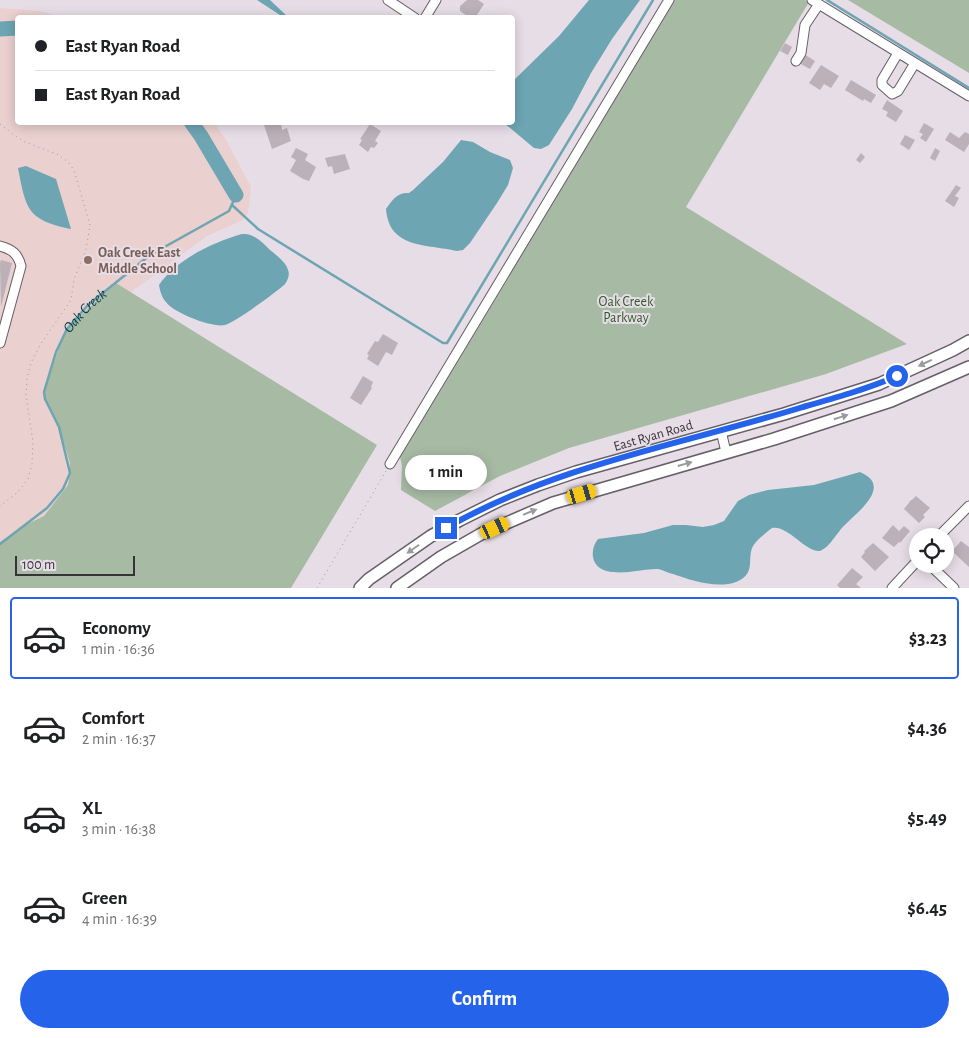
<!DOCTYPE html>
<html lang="en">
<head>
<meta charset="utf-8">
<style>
	body { margin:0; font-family:"Alegreya Sans",sans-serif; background:#f2f2f2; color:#202124; height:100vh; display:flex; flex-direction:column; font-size:19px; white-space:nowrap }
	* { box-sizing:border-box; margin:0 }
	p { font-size:16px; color:#757577 }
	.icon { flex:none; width:28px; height:28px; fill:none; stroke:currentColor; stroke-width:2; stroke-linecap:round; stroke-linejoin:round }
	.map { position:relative; height:588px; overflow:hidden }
	.drawer { display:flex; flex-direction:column; background:#fff; flex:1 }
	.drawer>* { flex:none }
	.guide { position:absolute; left:15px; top:15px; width:500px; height:110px; border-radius:5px; box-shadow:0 2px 12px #0003; display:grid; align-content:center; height:110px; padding:0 20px; background:#fff }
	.controls { position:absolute; left:909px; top:528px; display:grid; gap:10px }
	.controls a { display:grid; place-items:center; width:45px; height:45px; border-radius:50%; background:#fff; box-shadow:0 2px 12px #0003; font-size:25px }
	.scale { position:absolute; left:15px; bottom:12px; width:120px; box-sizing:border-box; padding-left:5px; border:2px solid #373438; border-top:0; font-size:14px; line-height:18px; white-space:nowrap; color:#373438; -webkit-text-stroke:4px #e7dde7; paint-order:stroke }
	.end { position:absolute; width:22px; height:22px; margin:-11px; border:6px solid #2563eb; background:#fff; box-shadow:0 0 0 2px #fff }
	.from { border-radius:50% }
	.bubble { position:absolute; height:35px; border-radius:18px; background:#fff; box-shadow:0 2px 12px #0003; font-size:16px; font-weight:700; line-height:35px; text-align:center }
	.car { position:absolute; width:15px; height:30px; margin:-15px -8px; border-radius:6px; box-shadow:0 0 4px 1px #0007; background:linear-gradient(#f5c518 24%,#345 0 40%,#f5c518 0 76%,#345 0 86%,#f5c518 0) }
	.guide b { display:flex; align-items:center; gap:18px; height:48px; font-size:19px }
	.guide b+b { border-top:1px solid #e0e0e0 }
	.guide i { width:12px; height:12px; background:#202124 }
	ul { padding:9px 0 0; list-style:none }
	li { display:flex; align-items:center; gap:15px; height:82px; margin:0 10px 8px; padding:0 10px; border:2px solid transparent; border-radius:5px }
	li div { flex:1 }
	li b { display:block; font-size:19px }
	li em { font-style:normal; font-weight:700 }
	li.on { border-color:#2563eb }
	li>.icon { width:45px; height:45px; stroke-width:1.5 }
	.button { display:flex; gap:10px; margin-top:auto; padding:10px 20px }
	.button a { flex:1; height:58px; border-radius:30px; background:#2563eb; color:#fff; font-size:20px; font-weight:700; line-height:58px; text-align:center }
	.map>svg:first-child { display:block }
</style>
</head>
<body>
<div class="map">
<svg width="969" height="588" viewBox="0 0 969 588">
	<rect width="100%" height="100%" fill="#e7dde7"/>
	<path fill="#ead0ce" d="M0 8 39 11 63 17 18 18V122L214 123 226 140 251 187 248 213 243 220 207 236 131 292 116 283 45 399 59 427 70 463V473L68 485 44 516 23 526 0 542Z"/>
	<path fill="#a7bba4" d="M673 0H805L809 2 686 207 907 344 826 374 569 448 500 476 435 511 401 490 402 466 400 457Z
		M848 0H969V73Z
		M116 283 377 445 291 588H0V542L23 526 44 516 68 485 70 473V463L59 427 45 399 44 392 65 330Z"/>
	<path fill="#6da5b3" d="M257 0H270L288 17H283Z
		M589 0H640L612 39 591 73 572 109 549 145 541 149 534 148 504 123 512 122 513 81 559 36Z
		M461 140 473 142 490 152 510 160 513 168 508 185 497 203 470 243 463 250 457 251C427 244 389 249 386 209 392 200 398 192 409 193L413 190 443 162Z
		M26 166 56 179 71 229C27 220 26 209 18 168Z
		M242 234C254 233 262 242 270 250 276 255 286 262 288 270 290 274 288 280 285 284 278 291 234 323 225 325 212 328 174 313 166 302 162 298 160 291 159 285 176 260 213 242 242 234Z
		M860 472C895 487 854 514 841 529 836 535 827 550 819 551 804 551 788 525 772 528 766 533 757 539 753 546 746 559 758 575 733 583 714 588 690 580 673 574 668 573 663 570 658 569 641 568 598 583 593 557 592 550 594 544 598 539L644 533 673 525H686L703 527 714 525 724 521 738 501 749 495 768 490 814 485Z"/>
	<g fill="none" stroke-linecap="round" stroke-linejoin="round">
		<g stroke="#6da5b3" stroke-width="2.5">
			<path d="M827 0 969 88"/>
			<path d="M232 205 258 229 443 343H447L653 0"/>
			<path id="s1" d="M0 544 47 508 63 489 70 473 59 427 45 399 44 392 56 352 67 329 88 305 150 255 229 211 236 195"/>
		</g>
		<path stroke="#6da5b3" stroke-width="15" d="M0 29 18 28
			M191 122 201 136 236 195"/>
	</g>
	<path fill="#bdb1b9" d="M467 0H478L484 4 475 18H470L460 11V6Z
		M785 43 792 47 788 55 780 51Z
		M804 54 815 61 810 69 799 63Z
		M821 65 839 76 831 88 824 84 820 90 809 83Z
		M851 80 876 95 871 103 864 99 863 101 845 90Z
		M887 100 903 111 896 122 886 116 888 112 882 109Z
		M263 122H281L282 130 287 128 291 141 272 149Z
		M924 123 934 129 926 142 920 138 923 134 919 132Z
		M370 124 381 131 375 141 378 143 374 148 371 147 368 152 359 145 362 140 360 139Z
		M950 132 959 138 965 132 969 134V144L964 152 945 140Z
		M905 135 915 140 909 150 900 144Z
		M296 148 308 154 305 160 316 167 309 181 303 179 290 171 296 160 291 157Z
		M935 148 940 151 935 161 930 158Z
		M861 153 865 157 860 163 856 160Z
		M345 154 350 169 334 174 332 166 328 167 325 158Z
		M956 185 961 188 955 196 959 198 954 207 945 201Z
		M1 260 12 263 1 307 0 263Z
		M383 334 398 343 392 355 386 352 378 366 367 359 369 355 367 354 375 341 378 342Z
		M363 376 373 382 371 387 372 388 361 405 350 398Z
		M916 496 930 508 923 515 925 517 919 523 904 509 911 500H912Z
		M893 525 899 531 904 526 910 531 900 543 899 542 894 547 882 538Z
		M961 541 969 547V567L953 552V550Z
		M873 543 889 557 875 571 861 557 865 552 864 551Z
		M852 568 863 577 856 584 861 588H840L837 585Z"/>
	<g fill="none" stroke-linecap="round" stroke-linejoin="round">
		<g stroke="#675f68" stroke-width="11">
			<path id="minor" d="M388 0 415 18
				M812 0 969 96
				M425 18 436 0
				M898 53 882 80V85L892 94 898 91 915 63
				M796 61 801 53 805 25 819 4
				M0 246C12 249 18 254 21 266L0 343
				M721 431 726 452
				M390 464 669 0
				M939 536 969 506
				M929 564 954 588
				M892 588 918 560"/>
		</g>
		<g stroke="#675f68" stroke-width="14">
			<path id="major" d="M360 588 369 579 431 536 460 520 500 500 538 485 576 472 784 414 879 384 953 350 969 341
				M397 588 441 557 481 534 553 503 774 439 891 401 969 367"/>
		</g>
		<path stroke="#a099a1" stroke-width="1" stroke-dasharray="1 4" stroke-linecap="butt" d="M0 124 14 135 25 142 59 155 68 162 74 170 90 225 86 250 74 279 71 300 40 345 31 363 27 378 26 395 33 442 32 464 28 479 18 492 0 506
			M317 588 386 471"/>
		<use href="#minor" stroke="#fff" stroke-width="9"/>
		<use href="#major" stroke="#fff" stroke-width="11"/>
	</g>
	<defs><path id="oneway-solid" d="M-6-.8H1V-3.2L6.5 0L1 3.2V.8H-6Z" transform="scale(1.25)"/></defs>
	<g fill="#9b9a9c">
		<use href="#oneway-solid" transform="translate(925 363) rotate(155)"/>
		<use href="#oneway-solid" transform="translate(841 417) rotate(-18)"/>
		<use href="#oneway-solid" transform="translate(685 464) rotate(-16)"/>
		<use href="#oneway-solid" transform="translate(530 512) rotate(-22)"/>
		<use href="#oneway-solid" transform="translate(413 549) rotate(145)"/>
	</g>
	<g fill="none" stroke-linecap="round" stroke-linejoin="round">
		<path stroke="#2563eb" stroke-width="6" d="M446 528C556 465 683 444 803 407 835 398 867 389 897 376"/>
	</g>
	<circle fill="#8d6e63" stroke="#e7dde7" stroke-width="2" cx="88" cy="260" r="5"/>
	<g text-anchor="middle" stroke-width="4" stroke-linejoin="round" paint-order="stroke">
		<g font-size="14" font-weight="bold" fill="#785e54" stroke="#e7dde7" text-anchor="start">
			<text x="98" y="257">Oak Creek East<tspan x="98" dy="16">Middle School</tspan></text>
		</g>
		<g font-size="14" fill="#2f5a28" stroke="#e7dde7">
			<text x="626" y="306">Oak Creek<tspan x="626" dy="16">Parkway</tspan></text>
		</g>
		<g font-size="14" fill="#373438" stroke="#e7dde7">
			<text transform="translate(653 435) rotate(-16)" y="5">East Ryan Road</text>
		</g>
		<g font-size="15" font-style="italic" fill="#063d47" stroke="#e7dde7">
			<text dy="5" stroke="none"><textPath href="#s1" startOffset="280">Oak Creek</textPath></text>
		</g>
	</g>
</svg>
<div class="controls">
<a><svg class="icon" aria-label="locate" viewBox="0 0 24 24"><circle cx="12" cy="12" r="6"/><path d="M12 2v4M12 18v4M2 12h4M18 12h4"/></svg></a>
</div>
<div class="scale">100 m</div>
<i class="end from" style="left:897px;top:376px"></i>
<i class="end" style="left:446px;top:528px"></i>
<div class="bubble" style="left:405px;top:455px;width:82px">1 min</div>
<i class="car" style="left:582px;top:494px;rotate:74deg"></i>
<i class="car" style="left:495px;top:528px;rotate:65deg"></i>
<div class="guide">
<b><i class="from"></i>East Ryan Road</b>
<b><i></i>East Ryan Road</b>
</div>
</div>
<section class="drawer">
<ul>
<li class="on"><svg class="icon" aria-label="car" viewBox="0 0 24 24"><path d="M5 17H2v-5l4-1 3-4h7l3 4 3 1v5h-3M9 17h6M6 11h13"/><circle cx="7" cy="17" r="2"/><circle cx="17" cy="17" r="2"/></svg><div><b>Economy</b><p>1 min · 16:36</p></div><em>$3.23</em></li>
<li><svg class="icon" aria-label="car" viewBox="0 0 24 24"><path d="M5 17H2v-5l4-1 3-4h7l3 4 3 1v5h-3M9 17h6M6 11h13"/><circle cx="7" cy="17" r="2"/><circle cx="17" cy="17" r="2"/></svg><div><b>Comfort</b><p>2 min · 16:37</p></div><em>$4.36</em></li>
<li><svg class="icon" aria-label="car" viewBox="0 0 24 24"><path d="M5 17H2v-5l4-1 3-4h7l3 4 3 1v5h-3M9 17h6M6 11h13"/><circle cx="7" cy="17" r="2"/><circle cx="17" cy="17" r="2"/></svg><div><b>XL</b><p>3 min · 16:38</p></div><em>$5.49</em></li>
<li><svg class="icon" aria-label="car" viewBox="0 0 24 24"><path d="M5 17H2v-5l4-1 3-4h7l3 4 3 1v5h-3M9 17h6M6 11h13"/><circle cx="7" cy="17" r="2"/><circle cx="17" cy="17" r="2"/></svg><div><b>Green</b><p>4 min · 16:39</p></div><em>$6.45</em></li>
</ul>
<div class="button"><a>Confirm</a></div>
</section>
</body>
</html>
